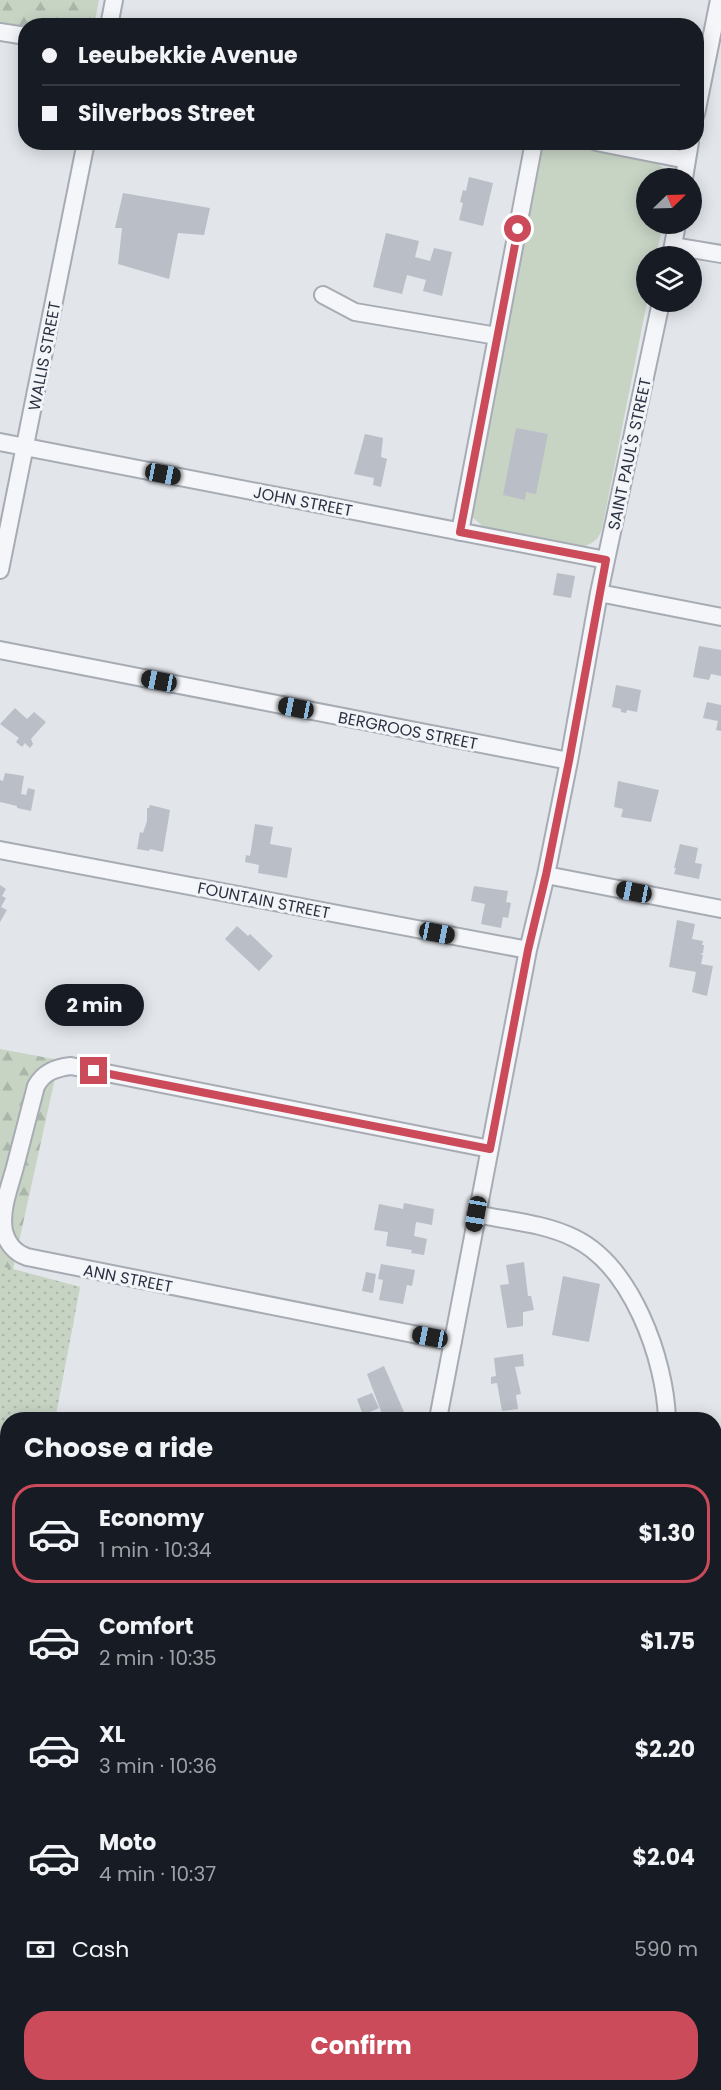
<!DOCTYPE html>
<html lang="en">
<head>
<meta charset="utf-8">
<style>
	body { margin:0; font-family:Poppins,sans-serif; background:#242831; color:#f1f3f6; height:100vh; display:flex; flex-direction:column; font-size:22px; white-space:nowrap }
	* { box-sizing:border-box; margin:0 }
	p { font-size:20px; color:#9ea1a6 }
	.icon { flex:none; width:33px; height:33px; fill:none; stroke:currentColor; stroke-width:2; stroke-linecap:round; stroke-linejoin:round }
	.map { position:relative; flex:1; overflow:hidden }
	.side { position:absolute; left:0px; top:1412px; width:722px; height:680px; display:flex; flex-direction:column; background:#171b24; border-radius:24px 24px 0 0; box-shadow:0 3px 15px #0003 }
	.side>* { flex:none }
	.hud { position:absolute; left:18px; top:18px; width:686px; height:132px; border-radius:24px; box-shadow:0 3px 15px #0003; display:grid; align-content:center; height:132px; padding:0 24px; background:#171b24 }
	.needle { width:39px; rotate:67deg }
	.tools { position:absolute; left:636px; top:168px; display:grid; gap:12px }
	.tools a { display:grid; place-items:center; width:66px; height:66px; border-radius:50%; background:#171b24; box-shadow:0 3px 15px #0003; font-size:30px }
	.end { position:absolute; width:27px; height:27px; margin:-14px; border:8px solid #cb4b5a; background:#fff; box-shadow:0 0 0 3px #fff }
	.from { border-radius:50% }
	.bubble { position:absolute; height:42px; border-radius:21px; background:#171b24; box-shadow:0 3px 15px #0003; font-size:20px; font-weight:700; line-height:42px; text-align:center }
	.car { position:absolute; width:18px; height:36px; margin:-18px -9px; border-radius:8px; box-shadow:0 0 4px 2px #0007; background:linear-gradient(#222 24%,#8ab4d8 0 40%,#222 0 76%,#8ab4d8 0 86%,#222 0) }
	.hud b { display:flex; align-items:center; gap:21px; height:57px; font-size:22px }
	.hud b+b { border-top:2px solid #363941 }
	.hud i { width:15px; height:15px; background:#f1f3f6 }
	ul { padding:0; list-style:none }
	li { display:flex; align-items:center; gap:18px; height:99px; margin:0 12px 9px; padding:0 12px; border:3px solid transparent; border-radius:24px }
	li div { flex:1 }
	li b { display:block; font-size:22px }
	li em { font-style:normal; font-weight:700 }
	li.current { border-color:#cb4b5a }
	li>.icon { width:54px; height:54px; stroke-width:1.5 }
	h2 { padding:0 24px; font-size:27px; line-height:72px }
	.pay { display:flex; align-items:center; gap:15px; height:66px; padding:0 24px; font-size:22px }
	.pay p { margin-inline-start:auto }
	.button { display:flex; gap:12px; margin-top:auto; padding:12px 24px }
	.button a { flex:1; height:69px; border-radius:24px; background:#cb4b5a; color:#fff; font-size:24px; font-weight:700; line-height:69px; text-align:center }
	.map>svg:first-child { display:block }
</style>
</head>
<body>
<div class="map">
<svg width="721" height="2090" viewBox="0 0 721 2090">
	<defs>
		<pattern id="forest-firs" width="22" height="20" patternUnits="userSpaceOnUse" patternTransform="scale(1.5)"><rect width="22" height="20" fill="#c7d4c4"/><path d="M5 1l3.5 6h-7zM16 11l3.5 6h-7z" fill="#abb6aa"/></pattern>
		<pattern id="park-dots" width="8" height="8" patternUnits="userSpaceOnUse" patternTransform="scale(1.5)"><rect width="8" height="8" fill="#c7d4c4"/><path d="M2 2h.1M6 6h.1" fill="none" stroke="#abb6aa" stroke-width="1.8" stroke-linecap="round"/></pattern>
	</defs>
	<rect width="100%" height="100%" fill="#e2e5ea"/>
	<path fill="#c7d4c4" d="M560 144 657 163 663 168 669 178H646V224H663L656 256H646L647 302 602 529C598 541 591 545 580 547L485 528 471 516 538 155C543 146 550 145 560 144Z"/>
	<path fill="url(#forest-firs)" d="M0 0H99L94 26H27L0 22Z
		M0 1049 59 1060 13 1269 80 1287 55 1419H8V1681L0 1721Z"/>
	<path fill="url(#park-dots)" d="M0 1266 80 1287 55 1419H8V1681L0 1722Z"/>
	<path fill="#babec7" d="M469 177 493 183 483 226 459 220 463 203 460 202 463 190 466 191Z
		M123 193 210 208 204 235 178 233 169 279 118 264 122 228H115Z
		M386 233 419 241 415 257 430 261 434 248 452 252 442 296 423 291 426 280 407 275 402 294 373 287Z
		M516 428 548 434 536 494 526 492 525 500 503 495Z
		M365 434 383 438 381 457 387 459 381 487 373 485 374 478 354 474Z
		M557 573 575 576 571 598 553 595Z
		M699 646 721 650V676L711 674 709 680 693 677Z
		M616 685 641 690 637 712 627 710 626 713 621 712V709L612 707Z
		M707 702 721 705V731L716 730 718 721 703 718Z
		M15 708 27 719 34 712 46 722 31 739 33 744 30 748 25 743 22 747 16 742 19 738 0 724Z
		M5 773 24 776 21 794 26 795 28 788 35 790 31 811 17 808V806L0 802V780L3 781Z
		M618 781 659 790 651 822 621 817 623 809 614 807Z
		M150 805 170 810 163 852 150 849 149 851 137 849 140 832 143 833 147 821V808H149Z
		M255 824 273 827 270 844 292 848 287 878 258 873 259 865 245 862 246 855 250 856Z
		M680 844 698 848 695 863 702 864 699 879 674 874 676 868H674Z
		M0 885 6 889 2 896 6 898 1 907 7 910 0 922Z
		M474 886 508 891 506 902 511 903 508 918 503 917 501 928 481 924 485 904 471 901Z
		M677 920 695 924 692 939 703 941 702 945H704L703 953 700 954 703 955 701 964 713 966 707 996 692 992 696 972 669 967Z
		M237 926 248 936 250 934 273 956 259 971 225 939Z
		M404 1203 434 1209 432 1225 416 1222 414 1236 427 1239 424 1255 411 1253 412 1250 386 1246 388 1232 374 1230 379 1204 403 1209Z
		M524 1262 528 1296H531L534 1310 523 1312V1326L507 1328 500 1285 509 1284 506 1265Z
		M381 1264 415 1270 412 1286 407 1285 403 1304 379 1300 383 1280 378 1279Z
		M366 1272 376 1274 373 1293 362 1291Z
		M563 1276 600 1284 589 1342 552 1335Z
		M523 1354 524 1366 515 1367 521 1394 516 1395 518 1409 502 1411 497 1383 491 1384V1377L496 1376 494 1358Z
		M384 1366 404 1412 387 1419H384L367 1374Z
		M372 1393 379 1408 363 1415 357 1399Z"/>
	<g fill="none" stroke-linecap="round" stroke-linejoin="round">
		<g stroke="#a7acb4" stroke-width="20">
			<path id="minor" d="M109 26 114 0
				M0 32 26 36
				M696 114 719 0
				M596 142 687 160
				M684 178 690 142
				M673 246 721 254
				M671 256 677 224
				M323 295 355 312 497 336
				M0 442 606 560
				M460 532 534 142
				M0 570 86 142
				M599 593 721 617
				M0 650 569 761
				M0 850 528 950
				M546 875 721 909
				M476 1214C508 1221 544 1223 574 1238 632 1266 665 1359 667 1419
				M453 1342 27 1257C15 1253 7 1243 4 1231 0 1210 10 1186 15 1167 22 1140 29 1113 36 1086 44 1072 55 1068 71 1066L490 1149
				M438 1419 528 950 546 875 569 761 599 593 661 302
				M714 1785 721 1804
				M714 2035 721 1994
				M0 2064 8 2065
				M97 2084 128 2090
				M502 2084V2090
				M309 2090 310 2084
				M703 2090 705 2084"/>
		</g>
		<use href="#minor" stroke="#f5f6f9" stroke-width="16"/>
	</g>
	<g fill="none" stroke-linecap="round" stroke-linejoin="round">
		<path stroke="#cb4b5a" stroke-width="8" d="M94 1071 490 1149 528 950 546 875 569 761 606 560 460 532 518 229"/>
	</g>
	<g text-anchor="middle" stroke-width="6" stroke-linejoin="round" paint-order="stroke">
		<g font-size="16" fill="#2b3242" stroke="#f2f4f8">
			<text transform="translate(44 356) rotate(-79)" y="6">WALLIS STREET</text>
			<text transform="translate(629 454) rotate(-78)" y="6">SAINT PAUL'S STREET</text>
			<text transform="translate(303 501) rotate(11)" y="6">JOHN STREET</text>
			<text transform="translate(408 730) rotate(11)" y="6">BERGROOS STREET</text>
			<text transform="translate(264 900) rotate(11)" y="6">FOUNTAIN STREET</text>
			<text transform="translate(128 1278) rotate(11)" y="6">ANN STREET</text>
		</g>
	</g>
</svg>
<div class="tools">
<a><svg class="needle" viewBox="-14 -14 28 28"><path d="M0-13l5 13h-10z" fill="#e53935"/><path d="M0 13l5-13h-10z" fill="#9ea1a6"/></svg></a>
<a><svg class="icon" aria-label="layers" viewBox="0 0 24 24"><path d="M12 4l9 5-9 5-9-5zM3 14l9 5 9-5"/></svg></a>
</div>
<i class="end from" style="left:518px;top:229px"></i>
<i class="end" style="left:94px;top:1071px"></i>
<div class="bubble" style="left:45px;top:984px;width:99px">2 min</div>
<i class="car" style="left:163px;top:474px;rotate:101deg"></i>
<i class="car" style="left:159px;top:681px;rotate:281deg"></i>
<i class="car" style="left:296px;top:708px;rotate:281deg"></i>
<i class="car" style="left:634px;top:892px;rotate:281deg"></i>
<i class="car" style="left:437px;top:933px;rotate:101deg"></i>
<i class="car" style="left:476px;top:1214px;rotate:190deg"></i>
<i class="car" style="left:430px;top:1337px;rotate:281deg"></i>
<div class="hud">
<b><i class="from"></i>Leeubekkie Avenue</b>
<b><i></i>Silverbos Street</b>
</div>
<section class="side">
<h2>Choose a ride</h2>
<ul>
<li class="current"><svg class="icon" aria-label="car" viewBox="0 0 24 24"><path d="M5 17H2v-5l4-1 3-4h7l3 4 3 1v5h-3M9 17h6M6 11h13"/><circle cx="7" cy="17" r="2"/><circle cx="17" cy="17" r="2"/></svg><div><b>Economy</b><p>1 min · 10:34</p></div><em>$1.30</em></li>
<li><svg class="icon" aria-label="car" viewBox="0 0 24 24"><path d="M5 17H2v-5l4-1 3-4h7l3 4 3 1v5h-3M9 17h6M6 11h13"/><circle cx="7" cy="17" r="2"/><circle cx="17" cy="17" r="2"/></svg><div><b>Comfort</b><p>2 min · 10:35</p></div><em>$1.75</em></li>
<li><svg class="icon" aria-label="car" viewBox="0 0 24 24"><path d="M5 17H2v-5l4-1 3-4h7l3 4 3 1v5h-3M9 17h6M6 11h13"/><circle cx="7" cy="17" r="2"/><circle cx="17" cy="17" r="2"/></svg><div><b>XL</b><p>3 min · 10:36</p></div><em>$2.20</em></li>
<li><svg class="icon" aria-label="car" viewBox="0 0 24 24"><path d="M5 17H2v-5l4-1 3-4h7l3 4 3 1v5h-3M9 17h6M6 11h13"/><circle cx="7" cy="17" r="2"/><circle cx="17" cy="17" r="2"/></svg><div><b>Moto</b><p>4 min · 10:37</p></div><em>$2.04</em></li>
</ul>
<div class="pay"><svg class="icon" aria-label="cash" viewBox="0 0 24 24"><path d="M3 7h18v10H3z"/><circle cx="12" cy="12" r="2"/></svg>Cash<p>590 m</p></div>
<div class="button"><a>Confirm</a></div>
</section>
</div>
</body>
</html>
